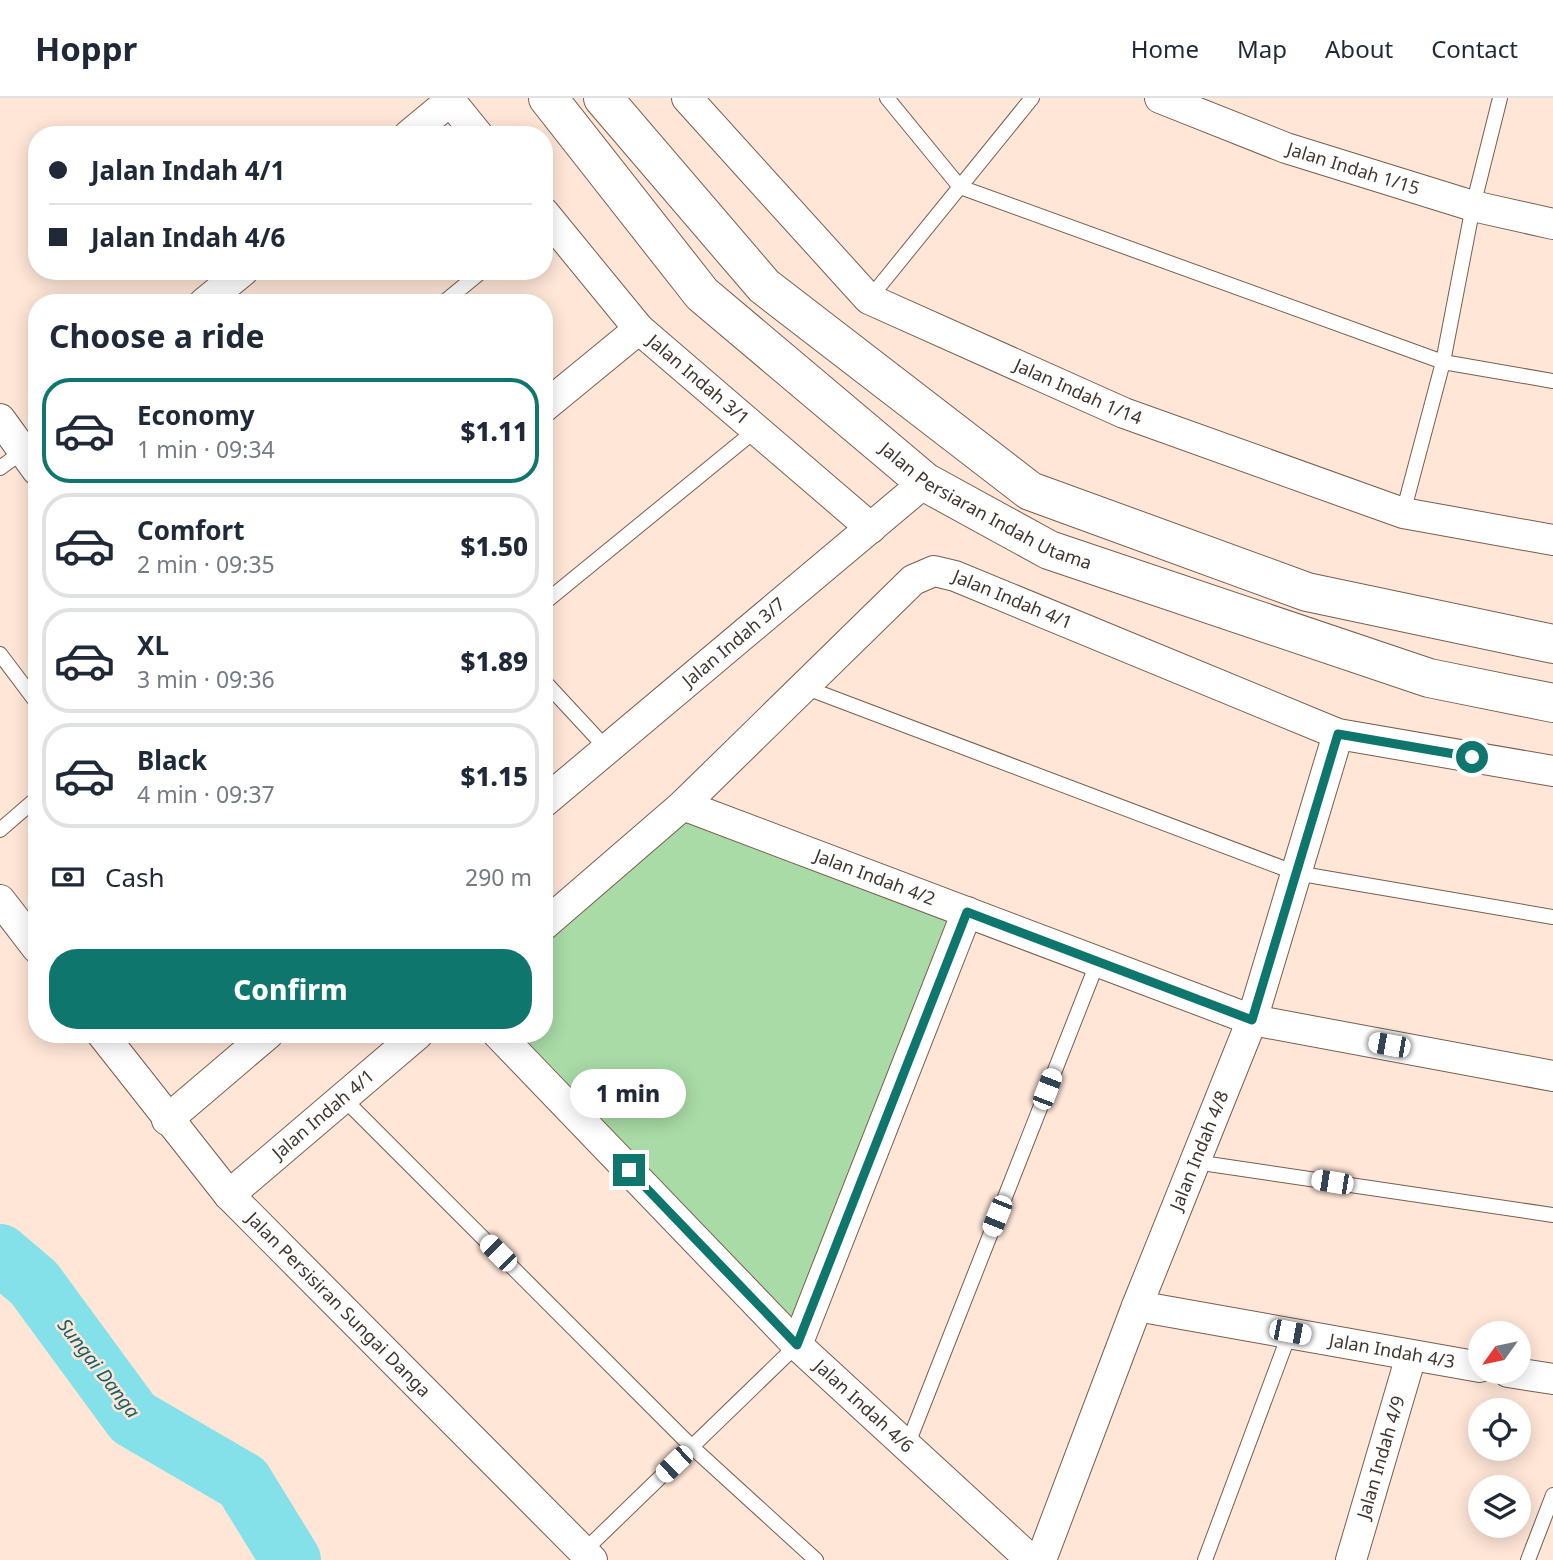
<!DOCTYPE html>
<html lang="en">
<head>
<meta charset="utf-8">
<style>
	body { margin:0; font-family:"Noto Sans",sans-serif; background:#f6f6f7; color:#1f2937; height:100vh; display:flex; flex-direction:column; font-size:26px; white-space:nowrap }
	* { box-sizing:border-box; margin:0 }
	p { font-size:23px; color:#747a83 }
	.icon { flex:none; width:38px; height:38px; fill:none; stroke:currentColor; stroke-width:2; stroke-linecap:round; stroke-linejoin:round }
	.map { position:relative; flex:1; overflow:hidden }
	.sheet { position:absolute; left:28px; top:196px; width:525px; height:749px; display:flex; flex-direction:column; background:#fff; border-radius:28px; box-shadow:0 4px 18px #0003 }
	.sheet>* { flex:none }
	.hud { position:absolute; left:28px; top:28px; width:525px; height:154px; border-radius:28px; box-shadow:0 4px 18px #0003; display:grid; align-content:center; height:154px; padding:0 21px; background:#fff }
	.needle { width:46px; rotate:237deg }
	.buttons { position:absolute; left:1468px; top:1223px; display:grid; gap:14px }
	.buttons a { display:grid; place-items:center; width:63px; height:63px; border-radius:50%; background:#fff; box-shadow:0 4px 18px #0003; font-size:35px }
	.end { position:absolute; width:32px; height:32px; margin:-16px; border:9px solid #0f766e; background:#fff; box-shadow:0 0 0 4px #fff }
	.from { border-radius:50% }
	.bubble { position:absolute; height:49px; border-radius:24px; background:#fff; box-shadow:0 4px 18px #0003; font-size:23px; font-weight:800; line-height:49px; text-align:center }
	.car { position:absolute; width:21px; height:42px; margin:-21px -10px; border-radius:9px; box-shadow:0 0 5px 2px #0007; background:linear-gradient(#fff 24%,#345 0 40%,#fff 0 76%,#345 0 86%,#fff 0) }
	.hud b { display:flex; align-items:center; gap:24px; height:66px; font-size:26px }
	.hud b+b { border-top:2px solid #e0e1e3 }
	.hud i { width:18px; height:18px; background:#1f2937 }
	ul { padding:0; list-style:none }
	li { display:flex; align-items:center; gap:21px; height:105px; margin:0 14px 10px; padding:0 7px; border:4px solid #e0e1e3; border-radius:28px }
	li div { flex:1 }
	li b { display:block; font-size:26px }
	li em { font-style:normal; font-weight:800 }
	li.on { border-color:#0f766e }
	li>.icon { width:63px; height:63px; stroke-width:1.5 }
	h2 { padding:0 21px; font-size:32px; line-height:84px }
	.pay { display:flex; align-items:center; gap:18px; height:77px; padding:0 21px; font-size:26px }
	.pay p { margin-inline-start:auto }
	.cta { display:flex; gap:14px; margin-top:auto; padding:14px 21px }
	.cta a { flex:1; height:80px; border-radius:28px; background:#0f766e; color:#fff; font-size:28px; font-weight:800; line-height:80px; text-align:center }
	header { display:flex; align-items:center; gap:42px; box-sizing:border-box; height:98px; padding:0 35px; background:#fff; border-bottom:2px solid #e0e1e3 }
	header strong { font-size:33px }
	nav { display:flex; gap:38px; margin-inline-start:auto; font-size:24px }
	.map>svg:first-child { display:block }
</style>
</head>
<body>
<header>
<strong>Hoppr</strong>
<nav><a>Home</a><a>Map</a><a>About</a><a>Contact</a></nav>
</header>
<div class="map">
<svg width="1553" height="1462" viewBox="0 0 1553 1462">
	<rect width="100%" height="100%" fill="#ffe6d7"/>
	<path fill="#a9dba6" d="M683 707 956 821 793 1231 499 936H544V834Z"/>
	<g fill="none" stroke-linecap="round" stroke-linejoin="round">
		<path stroke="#85e1e9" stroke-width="60" d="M0 1156 34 1185 133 1320 243 1384 291 1462"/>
		<g stroke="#795e4e" stroke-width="16">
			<path id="service" d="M887 0 960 89 1443 264 1553 283
				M869 201 1032 0
				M443 205 482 173
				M0 370 22 354
				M1403 415 1443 264 1473 108 1500 0
				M544 505 757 331
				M0 556 37 605
				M544 583 607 651
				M804 589 1296 775 1553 819
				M0 732 37 700
				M343 1000 692 1349 816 1462
				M1195 1064 1553 1117
				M907 1348 1098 863
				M583 1454 797 1247
				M1205 1462 1290 1234
				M1528 1462 1553 1397"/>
		</g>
		<g stroke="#795e4e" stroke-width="32">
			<g id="minor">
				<path d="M448 0 478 37"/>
				<path id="s1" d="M687 0 869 201 1124 315 1403 415 1553 442"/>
				<path id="s2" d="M1160 0 1286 50 1473 108 1553 126"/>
				<path d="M409 37 450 3"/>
				<path id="s3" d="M544 115 639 231 871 430"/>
				<path d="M204 205 243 173"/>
				<path d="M544 309 639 231"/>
				<path d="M0 321 37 372"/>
				<path id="s4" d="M544 704 925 384"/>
				<path id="s5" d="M683 707 1252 922 1553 978"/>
				<path d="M0 802 37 850"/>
				<path id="s6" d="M544 827 683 707 913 482 934 473 955 478 1338 636 1553 673"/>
				<path id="s7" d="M102 936 229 1097 592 1462"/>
				<path id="s8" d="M498 936 797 1247 1031 1462"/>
				<path d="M167 1022 268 936"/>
				<path id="s9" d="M229 1097 418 936"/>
				<path id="s10" d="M1137 1208 1480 1269"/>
				<path d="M797 1247 967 814"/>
				<path d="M1508 1274 1553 1281"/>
				<path id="s11" d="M1041 1462 1137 1208 1252 922 1338 636"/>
				<path id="s12" d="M1351 1462 1411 1258"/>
			</g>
		</g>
		<g stroke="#795e4e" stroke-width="40">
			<g id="secondary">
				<path id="s13" d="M548 0 702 196 925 384 1049 452 1429 580 1553 605"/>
				<path d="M603 0 764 188 1030 393 1307 494 1553 546"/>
			</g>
		</g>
		<use href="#service" stroke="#fff" stroke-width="14"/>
		<use href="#minor" stroke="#fff" stroke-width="30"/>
		<use href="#secondary" stroke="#fff" stroke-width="38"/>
	</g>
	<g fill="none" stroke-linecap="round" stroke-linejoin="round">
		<path stroke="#0f766e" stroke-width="9" d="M629 1072 797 1247 967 814 1252 922 1338 636 1472 659"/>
	</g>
	<g text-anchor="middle" stroke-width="5" stroke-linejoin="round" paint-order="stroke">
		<g font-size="18" fill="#40342d" stroke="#ffe6d7">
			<text dy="6" stroke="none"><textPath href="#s2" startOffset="206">Jalan Indah 1/15</textPath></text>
			<text dy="6" stroke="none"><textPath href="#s3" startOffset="228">Jalan Indah 3/1</textPath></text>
			<text dy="6" stroke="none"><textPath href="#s1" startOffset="500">Jalan Indah 1/14</textPath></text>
			<text dy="6" stroke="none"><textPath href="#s13" startOffset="606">Jalan Persiaran Indah Utama</textPath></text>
			<text dy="6" stroke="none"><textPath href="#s6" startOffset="612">Jalan Indah 4/1</textPath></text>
			<text dy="6" stroke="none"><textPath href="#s4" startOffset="248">Jalan Indah 3/7</textPath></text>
			<text dy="6" stroke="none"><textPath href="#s5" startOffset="205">Jalan Indah 4/2</textPath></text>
			<text dy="6" stroke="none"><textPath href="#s9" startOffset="124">Jalan Indah 4/1</textPath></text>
			<text dy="6" stroke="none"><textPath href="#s11" startOffset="439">Jalan Indah 4/8</textPath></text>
			<text dy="6" stroke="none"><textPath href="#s7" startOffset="360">Jalan Persisiran Sungai Danga</textPath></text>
			<text dy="6" stroke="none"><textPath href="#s10" startOffset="259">Jalan Indah 4/3</textPath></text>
			<text dy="6" stroke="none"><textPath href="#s8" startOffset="522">Jalan Indah 4/6</textPath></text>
			<text dy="6" stroke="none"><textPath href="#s12" startOffset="107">Jalan Indah 4/9</textPath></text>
		</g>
		<g font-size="19" font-style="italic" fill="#146268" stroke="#ffe6d7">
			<text transform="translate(99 1270) rotate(52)" y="7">Sungai Danga</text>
		</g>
	</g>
</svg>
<div class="buttons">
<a><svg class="needle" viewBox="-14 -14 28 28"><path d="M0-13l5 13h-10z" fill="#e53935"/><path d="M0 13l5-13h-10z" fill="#747a83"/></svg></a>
<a><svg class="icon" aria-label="locate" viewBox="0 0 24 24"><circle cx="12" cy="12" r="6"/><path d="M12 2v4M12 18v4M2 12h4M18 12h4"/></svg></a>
<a><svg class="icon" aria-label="layers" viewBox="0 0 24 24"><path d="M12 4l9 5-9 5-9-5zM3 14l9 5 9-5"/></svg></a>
</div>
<i class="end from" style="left:1472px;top:659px"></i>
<i class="end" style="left:629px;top:1072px"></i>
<div class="bubble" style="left:570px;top:971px;width:116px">1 min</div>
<i class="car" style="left:1389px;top:947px;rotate:280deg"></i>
<i class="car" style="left:1047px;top:991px;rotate:21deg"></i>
<i class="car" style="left:1332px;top:1084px;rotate:279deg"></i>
<i class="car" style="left:997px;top:1118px;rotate:202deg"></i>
<i class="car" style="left:498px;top:1155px;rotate:315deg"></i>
<i class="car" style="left:1290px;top:1234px;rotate:101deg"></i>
<i class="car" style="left:674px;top:1366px;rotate:226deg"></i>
<div class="hud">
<b><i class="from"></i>Jalan Indah 4/1</b>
<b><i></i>Jalan Indah 4/6</b>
</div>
<section class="sheet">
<h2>Choose a ride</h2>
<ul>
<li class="on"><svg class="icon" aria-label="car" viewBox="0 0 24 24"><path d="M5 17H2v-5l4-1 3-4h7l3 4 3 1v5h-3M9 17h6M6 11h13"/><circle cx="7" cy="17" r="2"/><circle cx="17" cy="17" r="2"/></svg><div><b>Economy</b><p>1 min · 09:34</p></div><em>$1.11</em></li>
<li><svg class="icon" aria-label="car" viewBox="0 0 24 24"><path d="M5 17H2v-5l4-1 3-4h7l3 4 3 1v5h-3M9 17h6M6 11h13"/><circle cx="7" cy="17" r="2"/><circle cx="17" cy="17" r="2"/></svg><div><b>Comfort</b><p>2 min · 09:35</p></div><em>$1.50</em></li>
<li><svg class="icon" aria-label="car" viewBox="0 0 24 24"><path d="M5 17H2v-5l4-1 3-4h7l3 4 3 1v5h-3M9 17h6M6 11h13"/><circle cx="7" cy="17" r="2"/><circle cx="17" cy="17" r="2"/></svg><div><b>XL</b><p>3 min · 09:36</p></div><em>$1.89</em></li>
<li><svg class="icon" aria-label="car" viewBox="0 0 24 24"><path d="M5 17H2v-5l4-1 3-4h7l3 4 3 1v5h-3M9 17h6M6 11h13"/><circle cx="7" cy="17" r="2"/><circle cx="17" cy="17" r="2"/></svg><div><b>Black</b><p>4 min · 09:37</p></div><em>$1.15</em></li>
</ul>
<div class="pay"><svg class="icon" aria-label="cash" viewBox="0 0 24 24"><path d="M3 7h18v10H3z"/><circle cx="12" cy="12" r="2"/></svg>Cash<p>290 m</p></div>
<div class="cta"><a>Confirm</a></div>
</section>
</div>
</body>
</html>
